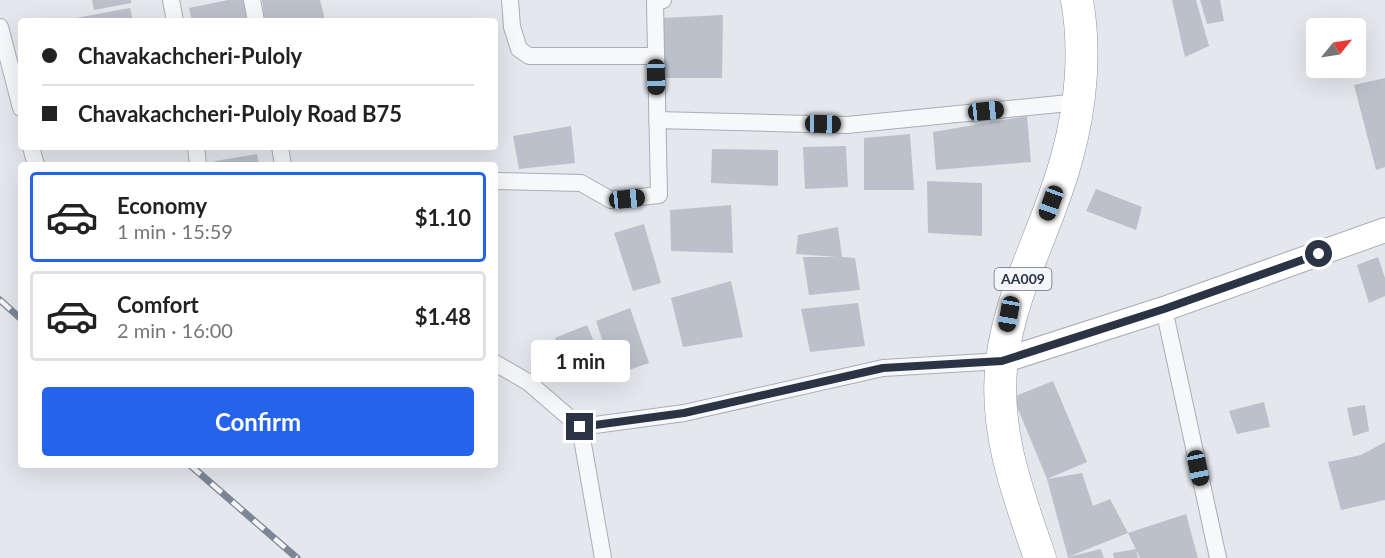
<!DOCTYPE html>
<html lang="en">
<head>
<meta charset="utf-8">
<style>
	body { margin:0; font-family:Lato,sans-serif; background:#f2f2f2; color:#222; height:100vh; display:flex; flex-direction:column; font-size:22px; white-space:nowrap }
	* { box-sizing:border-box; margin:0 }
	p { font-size:20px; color:#767676 }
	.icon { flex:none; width:33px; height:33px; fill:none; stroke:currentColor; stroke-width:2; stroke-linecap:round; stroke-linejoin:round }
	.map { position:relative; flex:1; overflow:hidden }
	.sheet { position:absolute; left:18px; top:162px; width:480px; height:306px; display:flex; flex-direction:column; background:#fff; border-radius:6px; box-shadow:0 6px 24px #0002 }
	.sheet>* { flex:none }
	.banner { position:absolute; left:18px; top:18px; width:480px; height:132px; border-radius:6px; box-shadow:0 6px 24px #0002; display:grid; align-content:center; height:132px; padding:0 24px; background:#fff }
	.needle { width:39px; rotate:60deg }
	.fabs { position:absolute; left:1306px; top:18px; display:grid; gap:12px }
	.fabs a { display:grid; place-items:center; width:60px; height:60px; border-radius:6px; background:#fff; box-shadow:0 6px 24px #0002; font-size:30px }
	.end { position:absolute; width:27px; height:27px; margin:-14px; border:8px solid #2b3445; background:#fff; box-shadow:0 0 0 3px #fff }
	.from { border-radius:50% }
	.bubble { position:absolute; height:42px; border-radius:6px; background:#fff; box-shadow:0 6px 24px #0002; font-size:20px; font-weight:700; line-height:42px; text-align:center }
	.car { position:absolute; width:18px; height:36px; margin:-18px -9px; border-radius:8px; box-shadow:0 0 4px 2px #0007; background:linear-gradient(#222 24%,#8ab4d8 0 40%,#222 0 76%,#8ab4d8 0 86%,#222 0) }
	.banner b { display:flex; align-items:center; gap:21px; height:57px; font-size:22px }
	.banner b+b { border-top:2px solid #e0e0e0 }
	.banner i { width:15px; height:15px; background:#222 }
	ul { padding:10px 0 0; list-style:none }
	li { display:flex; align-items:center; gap:18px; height:90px; margin:0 12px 9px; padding:0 12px; border:3px solid #e0e0e0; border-radius:6px }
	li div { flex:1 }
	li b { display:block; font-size:22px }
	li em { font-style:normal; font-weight:700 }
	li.selected { border-color:#2563eb }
	li>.icon { width:54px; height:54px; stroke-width:1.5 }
	.action { display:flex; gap:12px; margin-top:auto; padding:12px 24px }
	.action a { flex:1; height:69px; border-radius:6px; background:#2563eb; color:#fff; font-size:24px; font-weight:700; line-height:69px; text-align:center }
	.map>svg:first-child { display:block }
</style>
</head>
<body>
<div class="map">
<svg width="1385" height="558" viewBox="0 0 1385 558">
	<rect width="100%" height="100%" fill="#e4e7ec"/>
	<path fill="#bbc0ca" d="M92 0H131V3L94 10Z
		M228 0H243L248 21H192L189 8Z
		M262 0H320L325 20 265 21Z
		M1172 0H1196L1209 46 1185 57Z
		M1200 0H1220L1224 21 1207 24Z
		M130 8 133 21H65V20Z
		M723 15 722 78H661L662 18Z
		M1385 78V167L1376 170 1354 85Z
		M1027 116 1031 162 936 170 933 132Z
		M571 126 575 163 519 169 513 136Z
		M910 134 914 190H864V138Z
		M846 146 848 187 805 189 803 147Z
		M712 149 778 150V186L711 183Z
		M257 154 259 165H215V161Z
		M927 181 982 183V236L928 233Z
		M1096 189 1142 207 1136 230 1086 211Z
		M731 205 733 253 671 251 670 210Z
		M644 224 661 283 633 291 614 233Z
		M838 227 842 257 855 258 860 290 809 295 803 257H837L796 254 798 235Z
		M1378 257 1385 278V296L1369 303 1357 265Z
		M731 281 743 337 683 347 671 298Z
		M858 303 865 346 810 352 801 309Z
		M630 308 649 363 614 375 596 321Z
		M587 325 604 366 573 376 555 338Z
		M1053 381 1087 462 1047 479 1082 473 1093 506 1110 499 1128 533 1068 557 1047 479 1013 397Z
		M1264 402 1270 427 1237 434 1229 411Z
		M1365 405 1369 431 1353 436 1347 408Z
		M1385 442V500L1341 510 1328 462 1361 455Z
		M1186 514 1198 558H1140L1128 533Z
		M1101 549 1104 558H1068V557Z
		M1136 549 1138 558H1114L1113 553Z"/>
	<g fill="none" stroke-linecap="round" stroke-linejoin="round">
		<g stroke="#a9aeb7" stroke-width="18">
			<path id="street" d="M171 0 175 21
				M252 0 256 21
				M510 0 512 27 519 49 529 56H656
				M0 27 21 108
				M657 120 847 125 1079 102
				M31 147 36 165
				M196 147 198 165
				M280 147 283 165
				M495 181 581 183 611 200 659 195 655 3 663 0
				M1164 309 1218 558
				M495 363 528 382 580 427 684 413 883 368 1002 361
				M580 427 603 558"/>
		</g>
		<g stroke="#a9aeb7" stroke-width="26">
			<path id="secondary" d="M1002 361 1164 309 1385 230"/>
		</g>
		<g stroke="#8b94a3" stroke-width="33">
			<path id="highway" d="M1040 558C1018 494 993 429 1002 360 1011 288 1049 226 1067 157 1081 107 1086 51 1077 0"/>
		</g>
		<use href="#street" stroke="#f7f8fa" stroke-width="16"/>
		<use href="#secondary" stroke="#fff" stroke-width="24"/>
		<use href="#highway" stroke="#fff" stroke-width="32"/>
		<g stroke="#7d8696" stroke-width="7">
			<path id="rail" d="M0 300 21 319
				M190 465 297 558"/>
		</g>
		<use href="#rail" stroke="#f4f6f9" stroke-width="4.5" stroke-dasharray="14" stroke-linecap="butt"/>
	</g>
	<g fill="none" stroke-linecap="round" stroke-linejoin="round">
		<path stroke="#2b3445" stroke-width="8" d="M580 427 684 413 883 368 1002 361 1164 309 1319 254"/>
	</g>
	<g text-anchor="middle" stroke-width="4.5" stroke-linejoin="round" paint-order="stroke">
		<rect fill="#f4f6f9" stroke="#676e7b" stroke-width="1.5" x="994.5" y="268" width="57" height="22" rx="4.5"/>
		<g font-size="14" font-weight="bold" fill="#2b3445">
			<text x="1023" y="284">AA009</text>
		</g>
	</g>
</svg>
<div class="fabs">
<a><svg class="needle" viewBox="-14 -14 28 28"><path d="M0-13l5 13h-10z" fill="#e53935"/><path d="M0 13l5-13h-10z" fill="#767676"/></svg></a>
</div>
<i class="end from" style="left:1319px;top:254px"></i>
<i class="end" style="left:580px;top:427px"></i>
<div class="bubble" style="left:531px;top:340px;width:99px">1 min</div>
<i class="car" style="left:656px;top:77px;rotate:179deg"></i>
<i class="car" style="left:986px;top:111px;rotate:84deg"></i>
<i class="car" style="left:823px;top:124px;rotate:91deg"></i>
<i class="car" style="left:627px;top:199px;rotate:84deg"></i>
<i class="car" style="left:1051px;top:203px;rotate:200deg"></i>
<i class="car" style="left:1009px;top:314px;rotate:190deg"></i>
<i class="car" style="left:1198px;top:468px;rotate:168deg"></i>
<div class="banner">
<b><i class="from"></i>Chavakachcheri-Puloly</b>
<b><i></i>Chavakachcheri-Puloly Road B75</b>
</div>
<section class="sheet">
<ul>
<li class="selected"><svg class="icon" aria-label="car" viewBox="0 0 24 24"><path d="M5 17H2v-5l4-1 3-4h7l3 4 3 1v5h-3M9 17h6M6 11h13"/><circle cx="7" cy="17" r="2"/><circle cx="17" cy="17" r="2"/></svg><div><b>Economy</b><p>1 min · 15:59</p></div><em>$1.10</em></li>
<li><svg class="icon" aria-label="car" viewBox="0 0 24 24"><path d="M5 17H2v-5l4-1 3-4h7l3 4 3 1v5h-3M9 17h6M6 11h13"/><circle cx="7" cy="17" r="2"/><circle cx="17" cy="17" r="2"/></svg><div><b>Comfort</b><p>2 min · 16:00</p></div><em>$1.48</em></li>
</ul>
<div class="action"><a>Confirm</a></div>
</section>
</div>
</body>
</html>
